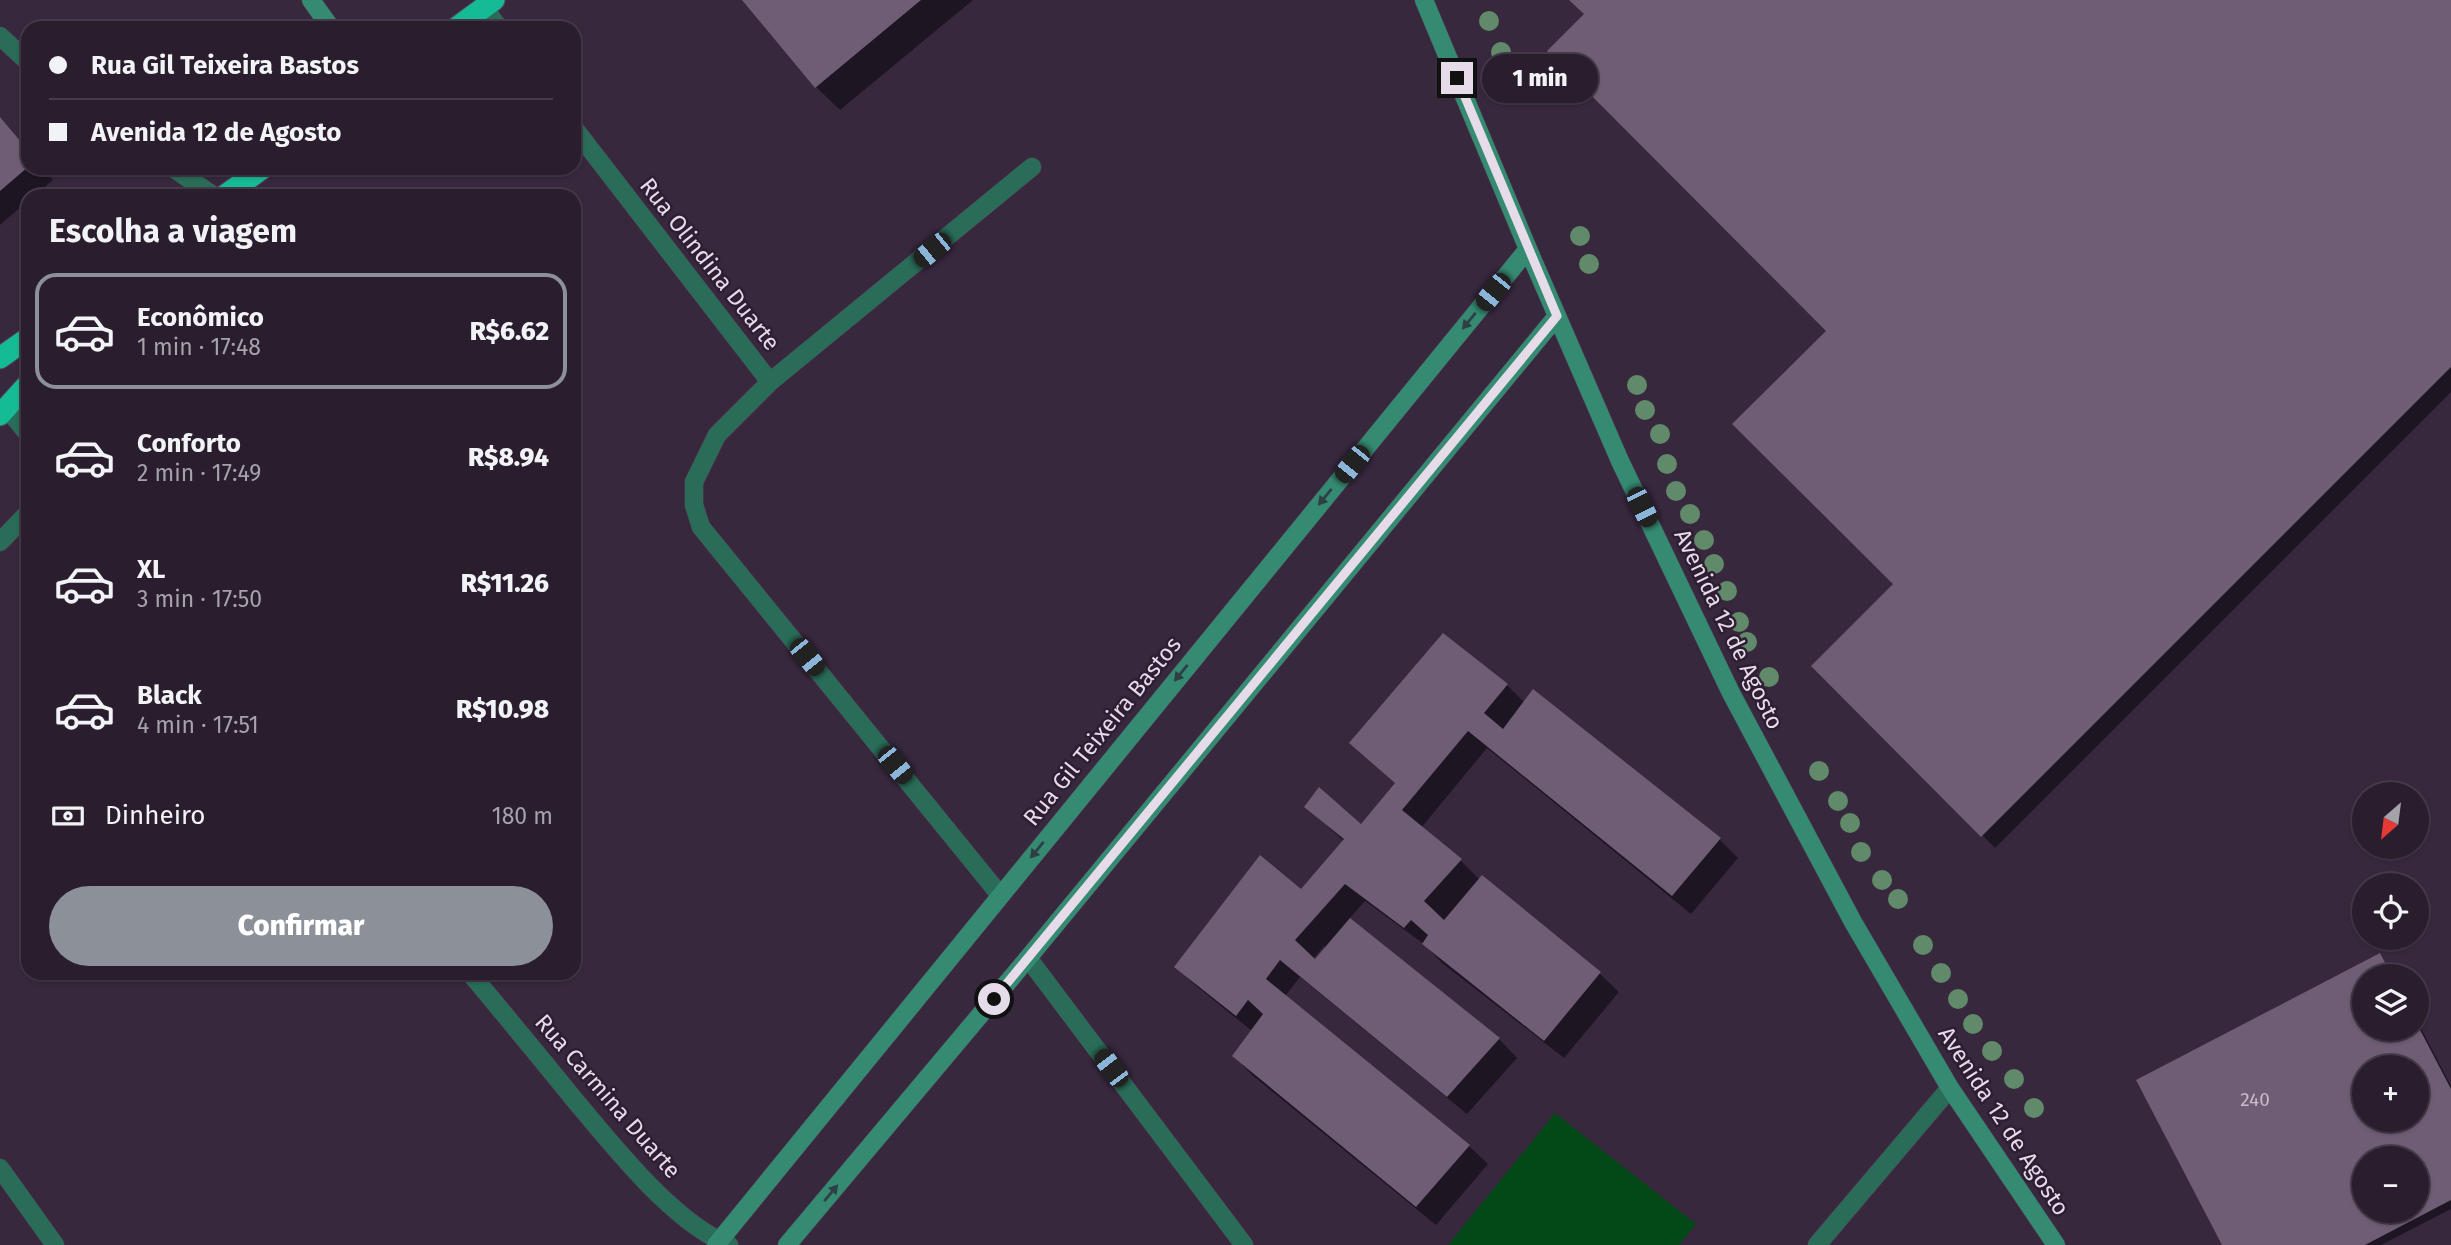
<!DOCTYPE html>
<html lang="pt">
<head>
<meta charset="utf-8">
<style>
	body { margin:0; font-family:"Fira Sans",sans-serif; background:#322736; color:#f1f3f6; height:100vh; display:flex; flex-direction:column; font-size:26px; white-space:nowrap }
	* { box-sizing:border-box; margin:0 }
	p { font-size:23px; color:#a5a2aa }
	.icon { flex:none; width:38px; height:38px; fill:none; stroke:currentColor; stroke-width:2; stroke-linecap:round; stroke-linejoin:round }
	.map { position:relative; flex:1; overflow:hidden }
	.side { position:absolute; left:21px; top:189px; width:560px; height:791px; display:flex; flex-direction:column; background:#2a1e2e; border-radius:21px; box-shadow:0 2px 5px #0004,0 0 0 2px #463c4a }
	.side>* { flex:none }
	.hud { position:absolute; left:21px; top:21px; width:560px; height:154px; border-radius:21px; box-shadow:0 2px 5px #0004,0 0 0 2px #463c4a; display:grid; align-content:center; height:154px; padding:0 28px; background:#2a1e2e }
	.needle { width:46px; rotate:208deg }
	.buttons { position:absolute; left:2352px; top:782px; display:grid; gap:14px }
	.buttons a { display:grid; place-items:center; width:77px; height:77px; border-radius:50%; background:#2a1e2e; box-shadow:0 2px 5px #0004,0 0 0 2px #463c4a; font-size:35px }
	.end { position:absolute; width:32px; height:32px; margin:-16px; border:9px solid #e5dbe9; background:#111; box-shadow:0 0 0 4px #111 }
	.from { border-radius:50% }
	.bubble { position:absolute; height:49px; border-radius:24px; background:#2a1e2e; box-shadow:0 2px 5px #0004,0 0 0 2px #463c4a; font-size:23px; font-weight:800; line-height:49px; text-align:center }
	.car { position:absolute; width:21px; height:42px; margin:-21px -10px; border-radius:9px; box-shadow:0 0 5px 2px #0007; background:linear-gradient(#222 24%,#8ab4d8 0 40%,#222 0 76%,#8ab4d8 0 86%,#222 0) }
	.hud b { display:flex; align-items:center; gap:24px; height:66px; font-size:26px }
	.hud b+b { border-top:2px solid #463c4a }
	.hud i { width:18px; height:18px; background:#f1f3f6 }
	ul { padding:0; list-style:none }
	li { display:flex; align-items:center; gap:21px; height:116px; margin:0 14px 10px; padding:0 14px; border:4px solid transparent; border-radius:21px }
	li div { flex:1 }
	li b { display:block; font-size:26px }
	li em { font-style:normal; font-weight:800 }
	li.active { border-color:#8c9099 }
	li>.icon { width:63px; height:63px; stroke-width:1.5 }
	h2 { padding:0 28px; font-size:32px; line-height:84px }
	.pay { display:flex; align-items:center; gap:18px; height:77px; padding:0 28px; font-size:26px }
	.pay p { margin-inline-start:auto }
	.action { display:flex; gap:14px; margin-top:auto; padding:14px 28px }
	.action a { flex:1; height:80px; border-radius:42px; background:#8c9099; color:#fff; font-size:28px; font-weight:800; line-height:80px; text-align:center }
	.map>svg:first-child { display:block }
</style>
</head>
<body>
<div class="map">
<svg width="2451" height="1245" viewBox="0 0 2451 1245">
	<rect width="100%" height="100%" fill="#38283e"/>
	<path fill="#034817" d="M1555 1113 1696 1224 1679 1245H1448Z"/>
	<path fill="#0007" fill-rule="evenodd" d="M744 0H973L840 110 816 87Z
		M1572 0H2451V392L1995 848 1813 666 1895 584 1829 331 1586 14Z
		M0 117 28 150V168H44L53 180 34 196H28V201L0 225Z
		M1507 685 1525 703 1534 691 1720 840 1738 858 1691 914 1487 748 1421 828 1460 860 1480 880 1482 877 1600 974 1619 992 1564 1058 1442 963 1424 944 1365 901 1349 919 1499 1039 1517 1058 1467 1114 1300 977 1285 996 1469 1146 1488 1164 1436 1225 1252 1075 1234 1056 1252 1031 1195 985 1176 967 1301 891 1344 841 1306 807 1361 826ZM1324 946 1327 948 1316 962 1313 959Z
		M2380 955 2394 976H2364V1029H2417V1021L2451 1086V1209L2381 1245H2224L2138 1081ZM2364 1068H2417V1120H2364ZM2364 1158H2417V1211H2364Z"/>
	<path fill="#6f5d75" fill-rule="evenodd" d="M742 0H921L815 88Z
		M1569 0H2451V367L1981 837 1811 666 1893 584 1732 424 1826 331 1547 51 1584 14Z
		M0 117 28 150V167L0 191Z
		M1443 633 1508 684 1484 713 1503 729 1533 689 1721 838 1672 896 1468 731 1402 810 1462 859 1424 901 1444 920 1482 875 1601 972 1544 1041 1422 944 1428 935 1411 920 1404 928 1345 884 1295 940 1315 959 1350 918 1500 1038 1447 1097 1280 960 1266 979 1470 1145 1416 1207 1232 1056 1263 1014 1248 1000 1236 1016 1174 967 1260 855 1301 889 1344 839 1304 807 1319 787 1361 824 1395 783 1349 743Z
		M2380 953 2392 976H2364V1029H2417V1024L2451 1089V1200L2365 1245H2222L2136 1080ZM2364 1068H2417V1120H2364ZM2364 1158H2417V1211H2364Z"/>
	<g fill="none" stroke-linecap="round" stroke-linejoin="round">
		<g stroke="#544559" stroke-width="19">
			<path id="lane" d="M0 36 28 62
				M173 168 214 196
				M0 1168 55 1245"/>
		</g>
		<g stroke="#544559" stroke-width="19">
			<path id="street" d="M484 8 499 28
				M574 128 770 382
				M6 407 28 434
				M0 542 28 513
				M1000 895 701 527 694 505V482L717 435 770 382 1032 167
				M1028 958 1244 1245
				M470 973C505 1015 539 1056 573 1098 612 1144 672 1222 729 1245
				M1817 1245 1950 1088"/>
		</g>
		<g stroke="#544559" stroke-width="19">
			<path id="secondary" d="M311 0 331 28
				M1424 0 1528 249 1620 461 1731 693 1853 922 1950 1088 2056 1245
				M716 1245 1528 249
				M787 1245 1028 958 1557 316"/>
		</g>
		<g stroke="#544559" stroke-width="23">
			<path id="highway" d="M456 28 494 0
				M224 196 263 168
				M0 358 28 338
				M0 415 28 384"/>
		</g>
		<use href="#lane" stroke="#296d59" stroke-width="18"/>
		<use href="#street" stroke="#296d59" stroke-width="18"/>
		<use href="#secondary" stroke="#348b72" stroke-width="18"/>
		<use href="#highway" stroke="#15bb95" stroke-width="21"/>
	</g>
	<g fill="#608a69">
		<circle cx="1489" cy="21" r="10"/>
		<circle cx="1501" cy="52" r="10"/>
		<circle cx="1580" cy="236" r="10"/>
		<circle cx="1589" cy="264" r="10"/>
		<circle cx="1637" cy="385" r="10"/>
		<circle cx="1645" cy="410" r="10"/>
		<circle cx="1660" cy="434" r="10"/>
		<circle cx="1667" cy="464" r="10"/>
		<circle cx="1676" cy="491" r="10"/>
		<circle cx="1690" cy="514" r="10"/>
		<circle cx="1704" cy="540" r="10"/>
		<circle cx="1714" cy="564" r="10"/>
		<circle cx="1727" cy="591" r="10"/>
		<circle cx="1739" cy="622" r="10"/>
		<circle cx="1747" cy="642" r="10"/>
		<circle cx="1769" cy="677" r="10"/>
		<circle cx="1819" cy="771" r="10"/>
		<circle cx="1838" cy="801" r="10"/>
		<circle cx="1850" cy="823" r="10"/>
		<circle cx="1861" cy="852" r="10"/>
		<circle cx="1882" cy="880" r="10"/>
		<circle cx="1898" cy="899" r="10"/>
		<circle cx="1923" cy="945" r="10"/>
		<circle cx="1941" cy="973" r="10"/>
		<circle cx="1958" cy="999" r="10"/>
		<circle cx="1973" cy="1024" r="10"/>
		<circle cx="1992" cy="1051" r="10"/>
		<circle cx="2014" cy="1079" r="10"/>
		<circle cx="2034" cy="1108" r="10"/>
	</g>
	<defs><path id="oneway-solid" d="M-6-.8H1V-3.2L6.5 0L1 3.2V.8H-6Z" transform="scale(1.75)"/></defs>
	<g fill="#303f46">
		<use href="#oneway-solid" transform="translate(1469 321) rotate(129)"/>
		<use href="#oneway-solid" transform="translate(1325 497) rotate(129)"/>
		<use href="#oneway-solid" transform="translate(1181 673) rotate(129)"/>
		<use href="#oneway-solid" transform="translate(1037 850) rotate(129)"/>
		<use href="#oneway-solid" transform="translate(831 1193) rotate(-50)"/>
	</g>
	<g fill="none" stroke-linecap="round" stroke-linejoin="round">
		<path stroke="#e5dbe9" stroke-width="9" d="M994 999 1557 316 1457 78"/>
	</g>
	<g text-anchor="middle" stroke-width="5" stroke-linejoin="round" paint-order="stroke">
		<g font-size="19" fill="#c8bccc">
			<text x="2255" y="1106">240</text>
		</g>
		<g font-size="23" fill="#e5dbe9" stroke="#2e1e33">
			<text transform="translate(710 264) rotate(52)" y="8">Rua Olindina Duarte</text>
			<text transform="translate(1729 629) rotate(64)" y="8">Avenida 12 de Agosto</text>
			<text transform="translate(1102 731) rotate(-51)" y="8">Rua Gil Teixeira Bastos</text>
			<text transform="translate(608 1096) rotate(49)" y="8">Rua Carmina Duarte</text>
			<text transform="translate(2004 1121) rotate(57)" y="8">Avenida 12 de Agosto</text>
		</g>
	</g>
</svg>
<div class="buttons">
<a><svg class="needle" viewBox="-14 -14 28 28"><path d="M0-13l5 13h-10z" fill="#e53935"/><path d="M0 13l5-13h-10z" fill="#a5a2aa"/></svg></a>
<a><svg class="icon" aria-label="locate" viewBox="0 0 24 24"><circle cx="12" cy="12" r="6"/><path d="M12 2v4M12 18v4M2 12h4M18 12h4"/></svg></a>
<a><svg class="icon" aria-label="layers" viewBox="0 0 24 24"><path d="M12 4l9 5-9 5-9-5zM3 14l9 5 9-5"/></svg></a>
<a>+</a>
<a>−</a>
</div>
<i class="end from" style="left:994px;top:999px"></i>
<i class="end" style="left:1457px;top:78px"></i>
<div class="bubble" style="left:1482px;top:54px;width:116px">1 min</div>
<i class="car" style="left:932px;top:250px;rotate:231deg"></i>
<i class="car" style="left:1493px;top:292px;rotate:219deg"></i>
<i class="car" style="left:1352px;top:464px;rotate:219deg"></i>
<i class="car" style="left:1642px;top:507px;rotate:154deg"></i>
<i class="car" style="left:807px;top:657px;rotate:141deg"></i>
<i class="car" style="left:895px;top:765px;rotate:141deg"></i>
<i class="car" style="left:1111px;top:1068px;rotate:323deg"></i>
<div class="hud">
<b><i class="from"></i>Rua Gil Teixeira Bastos</b>
<b><i></i>Avenida 12 de Agosto</b>
</div>
<section class="side">
<h2>Escolha a viagem</h2>
<ul>
<li class="active"><svg class="icon" aria-label="car" viewBox="0 0 24 24"><path d="M5 17H2v-5l4-1 3-4h7l3 4 3 1v5h-3M9 17h6M6 11h13"/><circle cx="7" cy="17" r="2"/><circle cx="17" cy="17" r="2"/></svg><div><b>Econômico</b><p>1 min · 17:48</p></div><em>R$6.62</em></li>
<li><svg class="icon" aria-label="car" viewBox="0 0 24 24"><path d="M5 17H2v-5l4-1 3-4h7l3 4 3 1v5h-3M9 17h6M6 11h13"/><circle cx="7" cy="17" r="2"/><circle cx="17" cy="17" r="2"/></svg><div><b>Conforto</b><p>2 min · 17:49</p></div><em>R$8.94</em></li>
<li><svg class="icon" aria-label="car" viewBox="0 0 24 24"><path d="M5 17H2v-5l4-1 3-4h7l3 4 3 1v5h-3M9 17h6M6 11h13"/><circle cx="7" cy="17" r="2"/><circle cx="17" cy="17" r="2"/></svg><div><b>XL</b><p>3 min · 17:50</p></div><em>R$11.26</em></li>
<li><svg class="icon" aria-label="car" viewBox="0 0 24 24"><path d="M5 17H2v-5l4-1 3-4h7l3 4 3 1v5h-3M9 17h6M6 11h13"/><circle cx="7" cy="17" r="2"/><circle cx="17" cy="17" r="2"/></svg><div><b>Black</b><p>4 min · 17:51</p></div><em>R$10.98</em></li>
</ul>
<div class="pay"><svg class="icon" aria-label="cash" viewBox="0 0 24 24"><path d="M3 7h18v10H3z"/><circle cx="12" cy="12" r="2"/></svg>Dinheiro<p>180 m</p></div>
<div class="action"><a>Confirmar</a></div>
</section>
</div>
</body>
</html>
